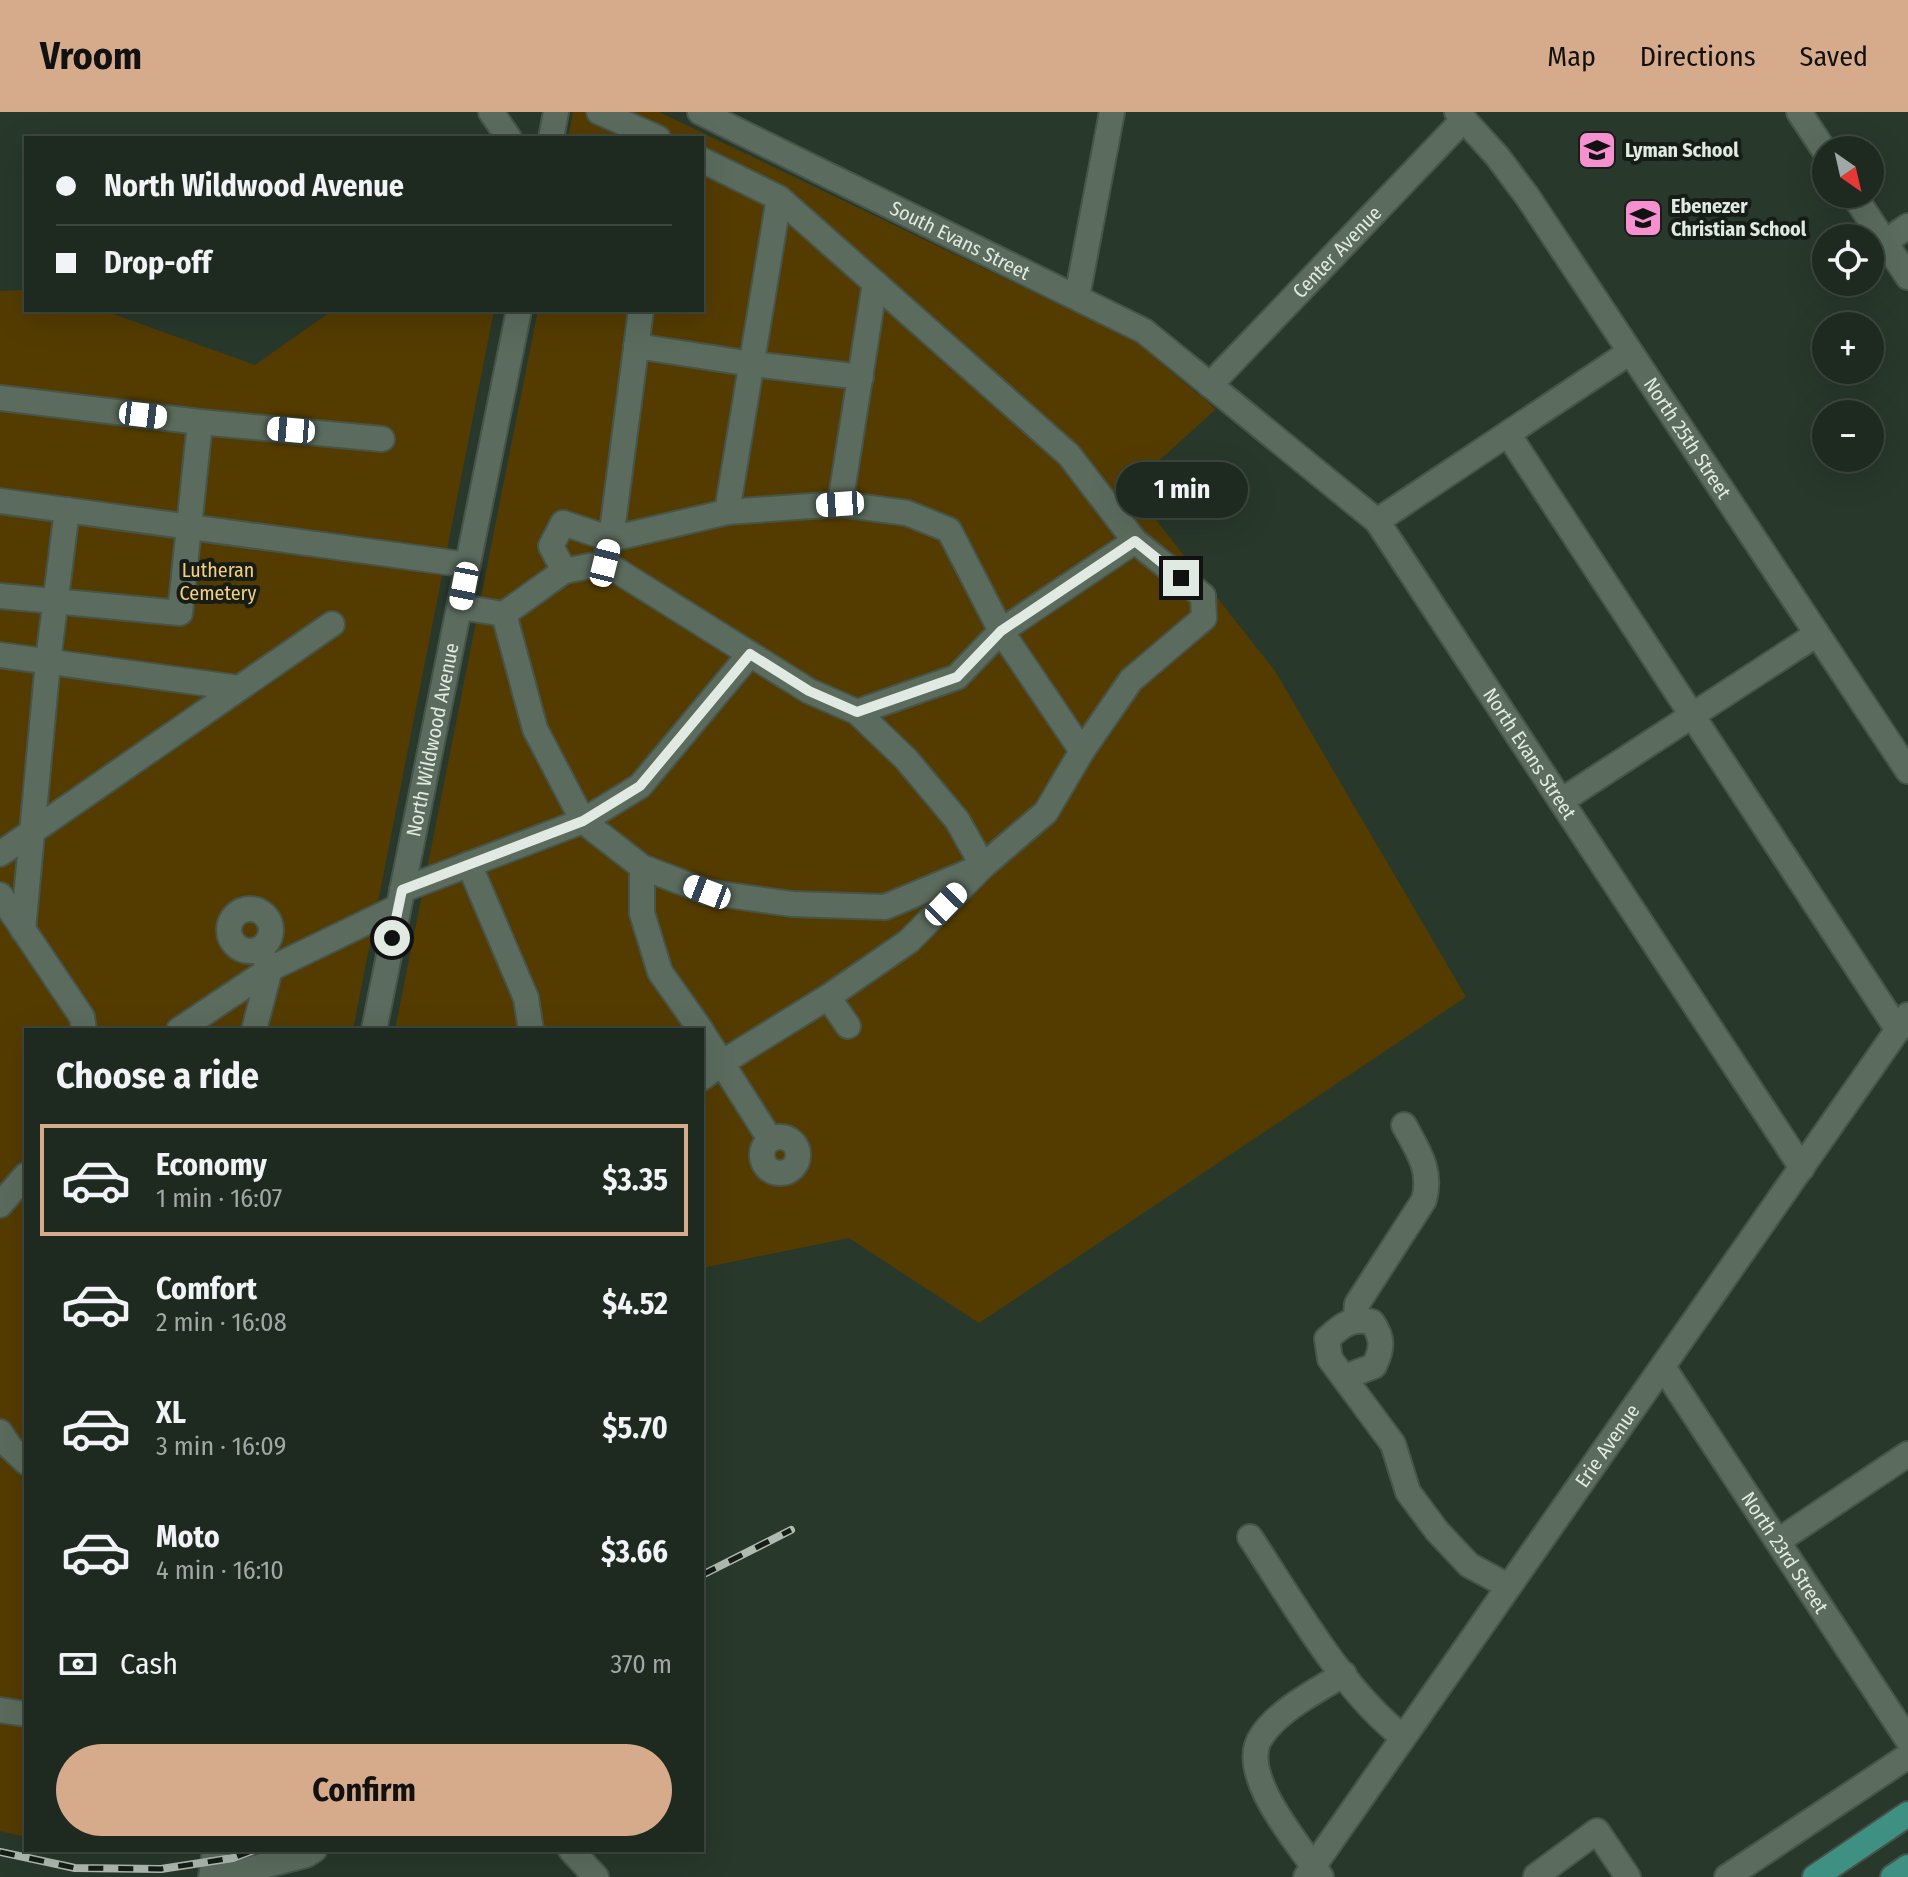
<!DOCTYPE html>
<html lang="en">
<head>
<meta charset="utf-8">
<style>
	body { margin:0; font-family:"Fira Sans Condensed",sans-serif; background:#263229; color:#f1f3f6; height:100vh; display:flex; flex-direction:column; font-size:30px; white-space:nowrap }
	* { box-sizing:border-box; margin:0 }
	p { font-size:26px; color:#a1a7a5 }
	.icon { flex:none; width:44px; height:44px; fill:none; stroke:currentColor; stroke-width:2; stroke-linecap:round; stroke-linejoin:round }
	.map { position:relative; flex:1; overflow:hidden }
	.details { position:absolute; left:24px; top:916px; width:680px; height:824px; display:flex; flex-direction:column; background:#1e2a20; border-radius:0px; box-shadow:0 8px 32px #0002,0 0 0 2px #3c463e }
	.details>* { flex:none }
	.hud { position:absolute; left:24px; top:24px; width:680px; height:176px; border-radius:0px; box-shadow:0 8px 32px #0002,0 0 0 2px #3c463e; display:grid; align-content:center; height:176px; padding:0 32px; background:#1e2a20 }
	.needle { width:52px; rotate:146deg }
	.controls { position:absolute; left:1812px; top:24px; display:grid; gap:16px }
	.controls a { display:grid; place-items:center; width:72px; height:72px; border-radius:50%; background:#1e2a20; box-shadow:0 8px 32px #0002,0 0 0 2px #3c463e; font-size:40px }
	.end { position:absolute; width:36px; height:36px; margin:-18px; border:10px solid #e1eae2; background:#111; box-shadow:0 0 0 4px #111 }
	.from { border-radius:50% }
	.bubble { position:absolute; height:56px; border-radius:28px; background:#1e2a20; box-shadow:0 8px 32px #0002,0 0 0 2px #3c463e; font-size:26px; font-weight:700; line-height:56px; text-align:center }
	.car { position:absolute; width:24px; height:48px; margin:-24px -12px; border-radius:10px; box-shadow:0 0 6px 2px #0007; background:linear-gradient(#fff 24%,#345 0 40%,#fff 0 76%,#345 0 86%,#fff 0) }
	.hud b { display:flex; align-items:center; gap:28px; height:76px; font-size:30px }
	.hud b+b { border-top:2px solid #3c463e }
	.hud i { width:20px; height:20px; background:#f1f3f6 }
	ul { padding:0; list-style:none }
	li { display:flex; align-items:center; gap:24px; height:112px; margin:0 16px 12px; padding:0 16px; border:4px solid transparent; border-radius:0px }
	li div { flex:1 }
	li b { display:block; font-size:30px }
	li em { font-style:normal; font-weight:700 }
	li.active { border-color:#d6ab8b }
	li>.icon { width:72px; height:72px; stroke-width:1.5 }
	h2 { padding:0 32px; font-size:36px; line-height:96px }
	.pay { display:flex; align-items:center; gap:20px; height:88px; padding:0 32px; font-size:30px }
	.pay p { margin-inline-start:auto }
	.action { display:flex; gap:16px; margin-top:auto; padding:16px 32px }
	.action a { flex:1; height:92px; border-radius:48px; background:#d6ab8b; color:#111; font-size:32px; font-weight:700; line-height:92px; text-align:center }
	header { display:flex; align-items:center; gap:48px; box-sizing:border-box; height:112px; padding:0 40px; background:#d6ab8b; color:#111 }
	header strong { font-size:38px }
	nav { display:flex; gap:44px; margin-inline-start:auto; font-size:28px }
	.map>svg:first-child { display:block }
</style>
</head>
<body>
<header>
<strong>Vroom</strong>
<nav><a>Map</a><a>Directions</a><a>Saved</a></nav>
</header>
<div class="map">
<svg width="1908" height="1765" viewBox="0 0 1908 1765">
	<rect width="100%" height="100%" fill="#28382b"/>
	<path fill="#543c00" d="M573 0H659L1135 229 1216 297 1130 375 1275 559 1466 885 979 1211 849 1126 702 1156V918H395L538 198H702V26H568Z
		M26 178V198H102L255 253 333 198H494L353 918H26V1725L0 1719V179Z"/>
	<g fill="none" stroke-linecap="round" stroke-linejoin="round">
		<g stroke="#465449" stroke-width="28">
			<g id="minor">
				<path d="M491 0 509 26"/>
				<path d="M599 0 658 26"/>
				<path id="s1" d="M700 0 1144 219 1377 409 1802 1056"/>
				<path id="s2" d="M1457 0 1497 44 1527 84 1908 659"/>
				<path d="M1799 0 1826 41"/>
				<path d="M551 26 556 0"/>
				<path d="M702 48 779 86 1069 343 1135 429 1203 484 1204 506 1131 568 1082 639 1046 700 983 754 909 829 828 885 723 950 702 966"/>
				<path d="M1853 82 1908 165"/>
				<path d="M1885 130 1908 114"/>
				<path d="M1077 185 1112 0"/>
				<path d="M641 198 611 427 563 411 551 434 564 459 605 451 809 579 857 600 957 565 1001 519 1135 429"/>
				<path d="M636 234 752 252 861 265"/>
				<path id="s3" d="M1210 273 1464 7"/>
				<path d="M0 286 200 310 382 327"/>
				<path d="M1508 322 1898 918"/>
				<path d="M0 389 468 453"/>
				<path d="M840 392 875 171"/>
				<path d="M727 400 779 86"/>
				<path d="M1377 409 1630 240"/>
				<path d="M607 440 611 427 727 400 840 392 907 401 949 418 1001 519 1082 639"/>
				<path d="M0 484 180 501 200 310"/>
				<path d="M460 495 504 502 535 617 583 709 642 755 707 780 792 792 885 795 983 754 957 708 906 647 857 600"/>
				<path d="M504 502 564 459"/>
				<path d="M0 543 239 576"/>
				<path d="M1561 689 1817 522"/>
				<path d="M0 742 332 512"/>
				<path d="M469 752 526 886 531 918"/>
				<path d="M642 755V801L660 860 701 918"/>
				<path d="M402 778 583 709 640 674 750 542"/>
				<path d="M0 783 82 905 84 918"/>
				<circle cx="250" cy="818" r="21"/>
				<path d="M23 818 48 549 67 398"/>
				<path d="M828 885 848 914"/>
				<path d="M179 918 270 857 398 795"/>
				<path d="M254 918 270 857 266 849"/>
				<path id="s4" d="M374 918 519 198"/>
				<path d="M702 920 770 1027"/>
				<circle cx="780" cy="1043" r="18"/>
				<path d="M0 1093 26 1063"/>
				<path d="M1356 1207 1357 1192 1424 1088C1432 1058 1418 1039 1404 1013"/>
				<path id="s5" d="M1663 1255 1908 1628"/>
				<path d="M1345 1265 1374 1254C1383 1236 1383 1226 1372 1210 1351 1206 1343 1212 1327 1227L1330 1247 1393 1332 1408 1380 1437 1419 1469 1453 1508 1474"/>
				<path d="M0 1320 10 1335 26 1350"/>
				<path d="M1250 1425C1293 1490 1342 1578 1403 1625"/>
				<path d="M1778 1429 1908 1342"/>
				<path d="M0 1598 26 1602"/>
				<path d="M571 1738 596 1765"/>
				<path d="M1536 1764 1597 1719 1628 1765"/>
				<path d="M211 1765 215 1738"/>
				<path d="M219 1765 306 1743 314 1738"/>
				<path id="s6" d="M1306 1765 1908 903"/>
				<path d="M1321 1765C1302 1736 1236 1662 1261 1625 1278 1598 1318 1578 1344 1562"/>
				<path d="M1727 1765 1908 1644"/>
			</g>
		</g>
		<g stroke="#465449" stroke-width="28">
			<path id="major" d="M1815 1765 1908 1702
				M1893 1765 1908 1755"/>
		</g>
		<use href="#minor" stroke="#5b6c5e" stroke-width="24"/>
		<use href="#major" stroke="#3e9082" stroke-width="24"/>
		<g stroke="#afbab0" stroke-width="8">
			<path id="rail" d="M702 1463 791 1418
				M0 1740 75 1756 161 1757 233 1746 254 1738"/>
		</g>
		<use href="#rail" stroke="#161d17" stroke-width="5" stroke-dasharray="15" stroke-linecap="butt"/>
	</g>
	<g fill="none" stroke-linecap="round" stroke-linejoin="round">
		<path stroke="#e1eae2" stroke-width="10" d="M392 826 402 778 583 709 640 674 750 542 809 579 857 600 957 565 1001 519 1135 429 1181 466"/>
	</g>
	<defs>
		<g id="school-square" transform="scale(2)"><rect x="-9" y="-9" width="18" height="18" rx="4" fill="#f790ce" stroke="#161d17"/><path d="M0-5L7-2L0 1L-7-2ZM-4 1L0 2.5L4 1V4Q0 6-4 4Z" fill="#111"/></g>
	</defs>
	<g fill-rule="evenodd">
		<use href="#school-square" x="1597" y="38"/>
		<use href="#school-square" x="1643" y="106"/>
	</g>
	<g text-anchor="middle" stroke-width="8" stroke-linejoin="round" paint-order="stroke">
		<g font-size="20" font-weight="bold" fill="#e1eae2" stroke="#161d17" text-anchor="start">
			<text x="1625" y="45">Lyman School</text>
			<text x="1671" y="101">Ebenezer<tspan x="1671" dy="23">Christian School</tspan></text>
		</g>
		<g font-size="20" fill="#e1eae2" stroke="#161d17">
			<text dy="7" stroke="none"><textPath href="#s1" startOffset="290">South Evans Street</textPath></text>
			<text dy="7" stroke="none"><textPath href="#s3" startOffset="184">Center Avenue</textPath></text>
			<text dy="7" stroke="none"><textPath href="#s2" startOffset="400">North 25th Street</textPath></text>
			<text dy="7" stroke="none"><textPath href="#s4" startOffset="296">North Wildwood Avenue</textPath></text>
			<text dy="7" stroke="none"><textPath href="#s1" startOffset="1074">North Evans Street</textPath></text>
			<text dy="7" stroke="none"><textPath href="#s6" startOffset="526">Erie Avenue</textPath></text>
			<text dy="7" stroke="none"><textPath href="#s5" startOffset="222">North 23rd Street</textPath></text>
		</g>
		<g font-size="20" fill="#f7ce7c" stroke="#161d17">
			<text x="218" y="465">Lutheran<tspan x="218" dy="23">Cemetery</tspan></text>
		</g>
	</g>
</svg>
<div class="controls">
<a><svg class="needle" viewBox="-14 -14 28 28"><path d="M0-13l5 13h-10z" fill="#e53935"/><path d="M0 13l5-13h-10z" fill="#a1a7a5"/></svg></a>
<a><svg class="icon" aria-label="locate" viewBox="0 0 24 24"><circle cx="12" cy="12" r="6"/><path d="M12 2v4M12 18v4M2 12h4M18 12h4"/></svg></a>
<a>+</a>
<a>−</a>
</div>
<i class="end from" style="left:392px;top:826px"></i>
<i class="end" style="left:1181px;top:466px"></i>
<div class="bubble" style="left:1116px;top:350px;width:132px">1 min</div>
<i class="car" style="left:143px;top:303px;rotate:97deg"></i>
<i class="car" style="left:291px;top:318px;rotate:275deg"></i>
<i class="car" style="left:840px;top:392px;rotate:266deg"></i>
<i class="car" style="left:605px;top:451px;rotate:14deg"></i>
<i class="car" style="left:464px;top:474px;rotate:191deg"></i>
<i class="car" style="left:707px;top:780px;rotate:291deg"></i>
<i class="car" style="left:946px;top:792px;rotate:44deg"></i>
<div class="hud">
<b><i class="from"></i>North Wildwood Avenue</b>
<b><i></i>Drop-off</b>
</div>
<section class="details">
<h2>Choose a ride</h2>
<ul>
<li class="active"><svg class="icon" aria-label="car" viewBox="0 0 24 24"><path d="M5 17H2v-5l4-1 3-4h7l3 4 3 1v5h-3M9 17h6M6 11h13"/><circle cx="7" cy="17" r="2"/><circle cx="17" cy="17" r="2"/></svg><div><b>Economy</b><p>1 min · 16:07</p></div><em>$3.35</em></li>
<li><svg class="icon" aria-label="car" viewBox="0 0 24 24"><path d="M5 17H2v-5l4-1 3-4h7l3 4 3 1v5h-3M9 17h6M6 11h13"/><circle cx="7" cy="17" r="2"/><circle cx="17" cy="17" r="2"/></svg><div><b>Comfort</b><p>2 min · 16:08</p></div><em>$4.52</em></li>
<li><svg class="icon" aria-label="car" viewBox="0 0 24 24"><path d="M5 17H2v-5l4-1 3-4h7l3 4 3 1v5h-3M9 17h6M6 11h13"/><circle cx="7" cy="17" r="2"/><circle cx="17" cy="17" r="2"/></svg><div><b>XL</b><p>3 min · 16:09</p></div><em>$5.70</em></li>
<li><svg class="icon" aria-label="car" viewBox="0 0 24 24"><path d="M5 17H2v-5l4-1 3-4h7l3 4 3 1v5h-3M9 17h6M6 11h13"/><circle cx="7" cy="17" r="2"/><circle cx="17" cy="17" r="2"/></svg><div><b>Moto</b><p>4 min · 16:10</p></div><em>$3.66</em></li>
</ul>
<div class="pay"><svg class="icon" aria-label="cash" viewBox="0 0 24 24"><path d="M3 7h18v10H3z"/><circle cx="12" cy="12" r="2"/></svg>Cash<p>370 m</p></div>
<div class="action"><a>Confirm</a></div>
</section>
</div>
</body>
</html>
